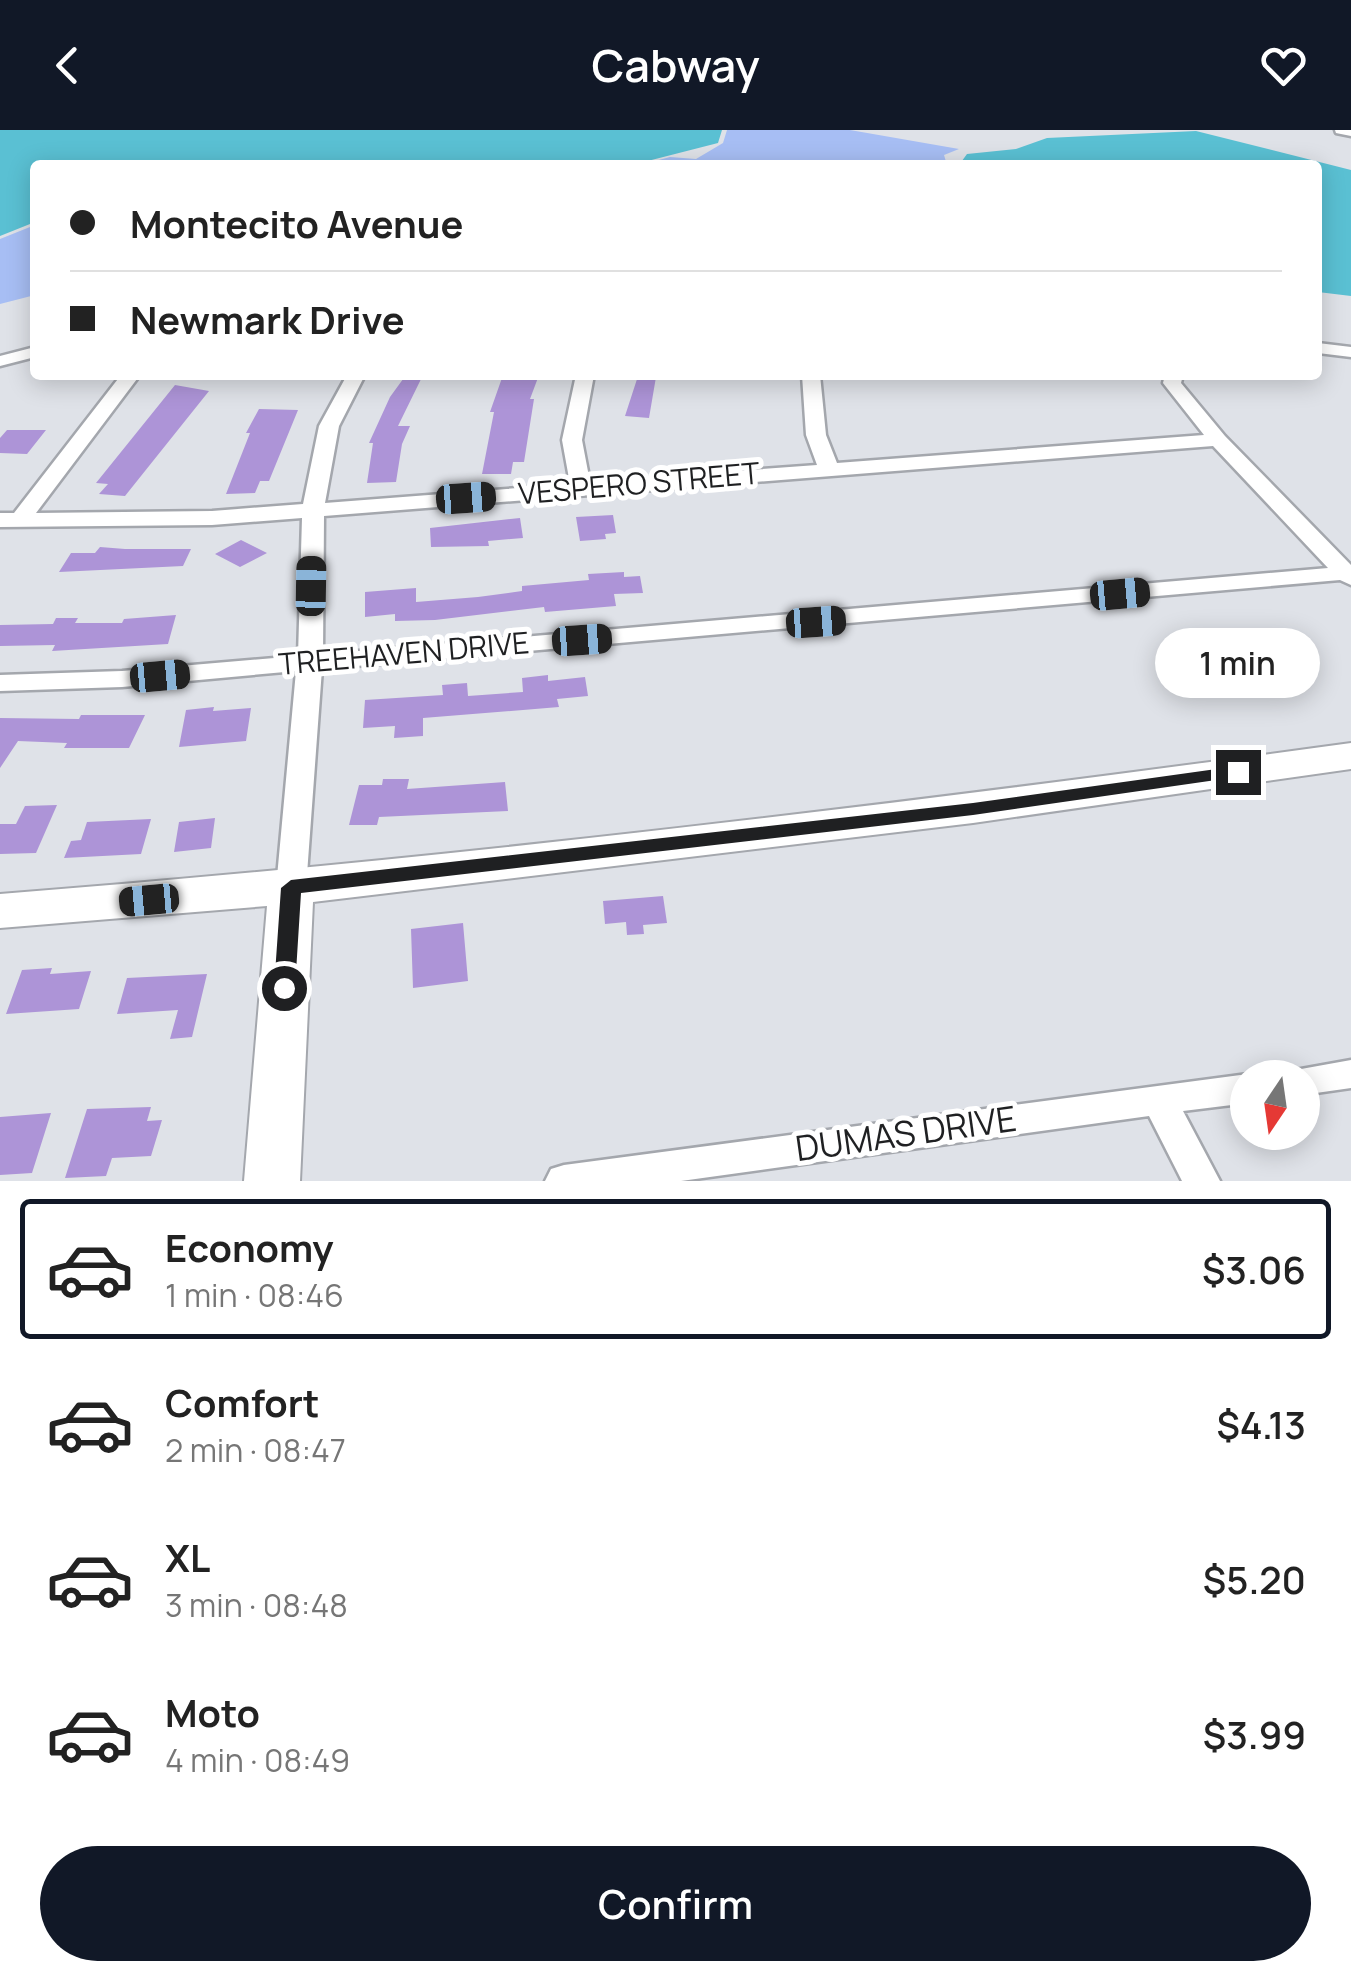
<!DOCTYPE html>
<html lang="en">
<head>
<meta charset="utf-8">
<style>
	body { margin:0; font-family:Manrope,sans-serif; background:#f2f2f2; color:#222; height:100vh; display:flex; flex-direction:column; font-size:38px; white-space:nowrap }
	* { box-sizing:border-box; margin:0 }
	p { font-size:32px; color:#767676 }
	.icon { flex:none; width:55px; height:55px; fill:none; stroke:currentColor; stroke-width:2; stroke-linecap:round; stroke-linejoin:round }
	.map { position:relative; height:1051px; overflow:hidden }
	.drawer { display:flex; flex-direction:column; background:#fff; flex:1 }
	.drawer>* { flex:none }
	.banner { position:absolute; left:30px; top:30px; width:1292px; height:220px; border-radius:10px; box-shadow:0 5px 25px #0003; display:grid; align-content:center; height:220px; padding:0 40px; background:#fff }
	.needle { width:65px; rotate:193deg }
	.fabs { position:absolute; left:1230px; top:930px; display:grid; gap:20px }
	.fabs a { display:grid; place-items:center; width:90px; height:90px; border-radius:50%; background:#fff; box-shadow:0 5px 25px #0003; font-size:50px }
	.end { position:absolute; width:45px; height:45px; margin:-22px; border:12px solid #1f2022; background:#fff; box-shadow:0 0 0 5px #fff }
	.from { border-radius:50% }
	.bubble { position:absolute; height:70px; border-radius:35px; background:#fff; box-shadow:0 5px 25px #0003; font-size:32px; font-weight:600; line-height:70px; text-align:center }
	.car { position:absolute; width:30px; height:60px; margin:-30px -15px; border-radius:12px; box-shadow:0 0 8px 2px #0007; background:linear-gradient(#222 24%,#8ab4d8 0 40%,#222 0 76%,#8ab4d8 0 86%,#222 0) }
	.banner b { display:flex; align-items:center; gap:35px; height:95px; font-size:38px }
	.banner b+b { border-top:2px solid #e0e0e0 }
	.banner i { width:25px; height:25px; background:#222 }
	ul { padding:18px 0 0; list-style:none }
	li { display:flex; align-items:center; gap:30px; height:140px; margin:0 20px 15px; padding:0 20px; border:5px solid transparent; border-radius:10px }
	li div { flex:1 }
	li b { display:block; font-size:38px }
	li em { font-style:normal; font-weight:600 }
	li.current { border-color:#111827 }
	li>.icon { width:90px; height:90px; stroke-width:1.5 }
	.cta { display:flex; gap:20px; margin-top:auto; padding:20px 40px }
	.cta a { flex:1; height:115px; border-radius:60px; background:#111827; color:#fff; font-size:40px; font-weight:600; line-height:115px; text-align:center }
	header { display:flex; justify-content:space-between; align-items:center; height:130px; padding:0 40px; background:#111827; color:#fff; font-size:45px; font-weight:600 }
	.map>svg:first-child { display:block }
</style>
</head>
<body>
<header><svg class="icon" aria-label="back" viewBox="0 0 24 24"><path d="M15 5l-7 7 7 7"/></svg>Cabway<svg class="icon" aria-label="heart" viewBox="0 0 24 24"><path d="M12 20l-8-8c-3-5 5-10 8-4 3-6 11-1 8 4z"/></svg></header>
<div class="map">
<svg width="1351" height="1051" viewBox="0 0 1351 1051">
	<rect width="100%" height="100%" fill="#dfe2e8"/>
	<path fill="#a7bef4" d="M727 0H850L959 19 944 25 947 35H640L670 27 696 29 723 13Z
		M35 95V165L0 174V109Z"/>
	<path fill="#5ac0d3" d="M0 0H722L718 13 632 35H35V92L0 106Z
		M1196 1 1351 40V166L1318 162V35H959L967 24 1016 19 1047 8Z"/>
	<path fill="#ad94d7" d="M406 245H423L398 296H410L402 314 396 352 367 353 373 313H369L390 267Z
		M503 245H539L530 269H534L524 332H513L511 344H482L494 282H490Z
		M638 246 656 247 649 288 625 286Z
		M175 255 209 261 125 366 99 364 108 354 96 353Z
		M259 279 298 280 269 351H260L255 363 226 364 250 303H246Z
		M7 300H46L27 324 0 323V308Z
		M613 385 616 403 605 404 606 409 580 411 576 387Z
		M520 388 523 408 488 411 489 416 431 417 430 398Z
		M241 410 267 423 240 437 215 424Z
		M100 417 125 419H191L183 436 59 442 71 423H95Z
		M624 442V447L640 446 643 463 614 464 616 476 545 482 544 477 435 490 395 491V484L365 487V462L416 458V472L478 467 522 461V456L589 450 588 444Z
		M176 485 168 514 52 521 55 515 0 516V495L53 494 56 488H78L75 493H122L124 489Z
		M548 545V551L585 547 588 566 557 569 559 577 423 588V606L394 608 395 596 363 598 365 570 443 565 442 555 467 553 468 566 523 562 522 548Z
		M214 577 213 581 251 578 246 611 179 617 186 580Z
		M81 585H145L129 618H64L67 613 18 611 0 638V588L79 589Z
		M383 649H409L407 659 505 652 508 681 379 687 377 695H349L359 655H382Z
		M57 675 36 723 0 724V694H16L25 676Z
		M215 688 211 718 174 722 179 692Z
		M151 689 141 724 64 728 71 711 81 710 87 692Z
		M663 766 667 793 643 795 644 804 627 805 626 792 605 794 603 771Z
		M463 793 468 851 413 858 411 799Z
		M52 838 50 844 91 841 79 879 6 884 22 840Z
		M207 844 192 907 170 909 178 880 117 884 127 848Z
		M151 977 147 991 162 990 151 1026 112 1028 106 1046 65 1048 87 979Z
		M51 983 32 1043 0 1045V987Z"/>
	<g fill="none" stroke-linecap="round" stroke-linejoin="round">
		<g stroke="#a4a7ad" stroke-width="5">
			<path id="street" d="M1335 0H1351V6L1336 3Z
				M1318 213 1351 217V227L1318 223Z
				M35 217V227L0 236V226Z
				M121 245H140L36 383 212 381 303 374 319 296 347 245H365L339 296 325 373 570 354 562 310 576 245H594L582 310 590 352 817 335 806 305 802 245H820L826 305 837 333 1204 305 1163 253 1165 245H1183L1181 253 1225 306 1351 435V455L1340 450 322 539 306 758 302 766 291 769 280 766 276 758 296 541 122 557 0 561V545L122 541 298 526 302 388 212 395 0 397V383H14ZM1213 316 1328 438 323 524 324 386Z
				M1351 930V958L1302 965V948H1286L1290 941Z
				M1248 944 1260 948H1248V973L1183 981 1220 1051H1182L1149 986 681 1051H545L551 1039 564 1035Z"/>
		</g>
		<g stroke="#a4a7ad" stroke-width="4">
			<path id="secondary" d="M1351 613V639L973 693 313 772 300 1051H244L267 776 0 798V764C452 729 902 674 1351 613Z"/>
		</g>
		<use href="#street" fill="#fff" fill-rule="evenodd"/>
		<use href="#secondary" fill="#fff" fill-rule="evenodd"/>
	</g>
	<path fill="#1f2022" d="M1238 636 1247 642 1244 646 973 685 301 763 295 858 284 866 274 858 281 758 291 750 973 673Z"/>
	<g text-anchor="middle" stroke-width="10" stroke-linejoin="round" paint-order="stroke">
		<g font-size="30" fill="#1f2022" stroke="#fff">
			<text transform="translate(639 354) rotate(-5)" y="10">VESPERO STREET</text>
			<text transform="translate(404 524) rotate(-5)" y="10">TREEHAVEN DRIVE</text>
		</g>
		<g font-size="35" fill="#1f2022" stroke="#fff">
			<text transform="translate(906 1004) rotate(-8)" y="12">DUMAS DRIVE</text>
		</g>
	</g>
</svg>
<div class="fabs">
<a><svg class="needle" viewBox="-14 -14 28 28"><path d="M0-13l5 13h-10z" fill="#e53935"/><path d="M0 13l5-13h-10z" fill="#767676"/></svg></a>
</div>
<i class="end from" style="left:284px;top:858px"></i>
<i class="end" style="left:1238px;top:642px"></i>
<div class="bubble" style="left:1155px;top:498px;width:165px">1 min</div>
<i class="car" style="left:466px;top:368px;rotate:86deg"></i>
<i class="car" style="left:311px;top:456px;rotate:1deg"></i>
<i class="car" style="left:1120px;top:464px;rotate:85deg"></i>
<i class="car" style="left:816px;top:492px;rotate:86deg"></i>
<i class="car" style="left:582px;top:510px;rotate:86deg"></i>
<i class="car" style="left:160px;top:546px;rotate:85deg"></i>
<i class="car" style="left:149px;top:770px;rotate:265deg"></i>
<div class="banner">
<b><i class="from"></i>Montecito Avenue</b>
<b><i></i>Newmark Drive</b>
</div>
</div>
<section class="drawer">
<ul>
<li class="current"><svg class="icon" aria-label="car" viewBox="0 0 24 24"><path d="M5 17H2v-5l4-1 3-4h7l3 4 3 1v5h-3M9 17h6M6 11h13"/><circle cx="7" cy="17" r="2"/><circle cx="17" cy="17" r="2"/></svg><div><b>Economy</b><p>1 min · 08:46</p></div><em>$3.06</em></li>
<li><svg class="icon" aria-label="car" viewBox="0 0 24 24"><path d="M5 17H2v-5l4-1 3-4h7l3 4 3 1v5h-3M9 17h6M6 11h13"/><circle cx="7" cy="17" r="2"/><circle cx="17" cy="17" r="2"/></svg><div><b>Comfort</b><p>2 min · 08:47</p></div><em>$4.13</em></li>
<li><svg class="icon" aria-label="car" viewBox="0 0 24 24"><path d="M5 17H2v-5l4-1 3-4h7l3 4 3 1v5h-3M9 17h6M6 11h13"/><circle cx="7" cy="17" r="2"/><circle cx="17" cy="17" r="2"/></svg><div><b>XL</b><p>3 min · 08:48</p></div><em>$5.20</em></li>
<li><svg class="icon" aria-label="car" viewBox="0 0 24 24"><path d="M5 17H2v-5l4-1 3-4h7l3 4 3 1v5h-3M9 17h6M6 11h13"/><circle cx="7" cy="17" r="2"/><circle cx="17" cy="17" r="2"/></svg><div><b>Moto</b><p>4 min · 08:49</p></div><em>$3.99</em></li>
</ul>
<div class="cta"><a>Confirm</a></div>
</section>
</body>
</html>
